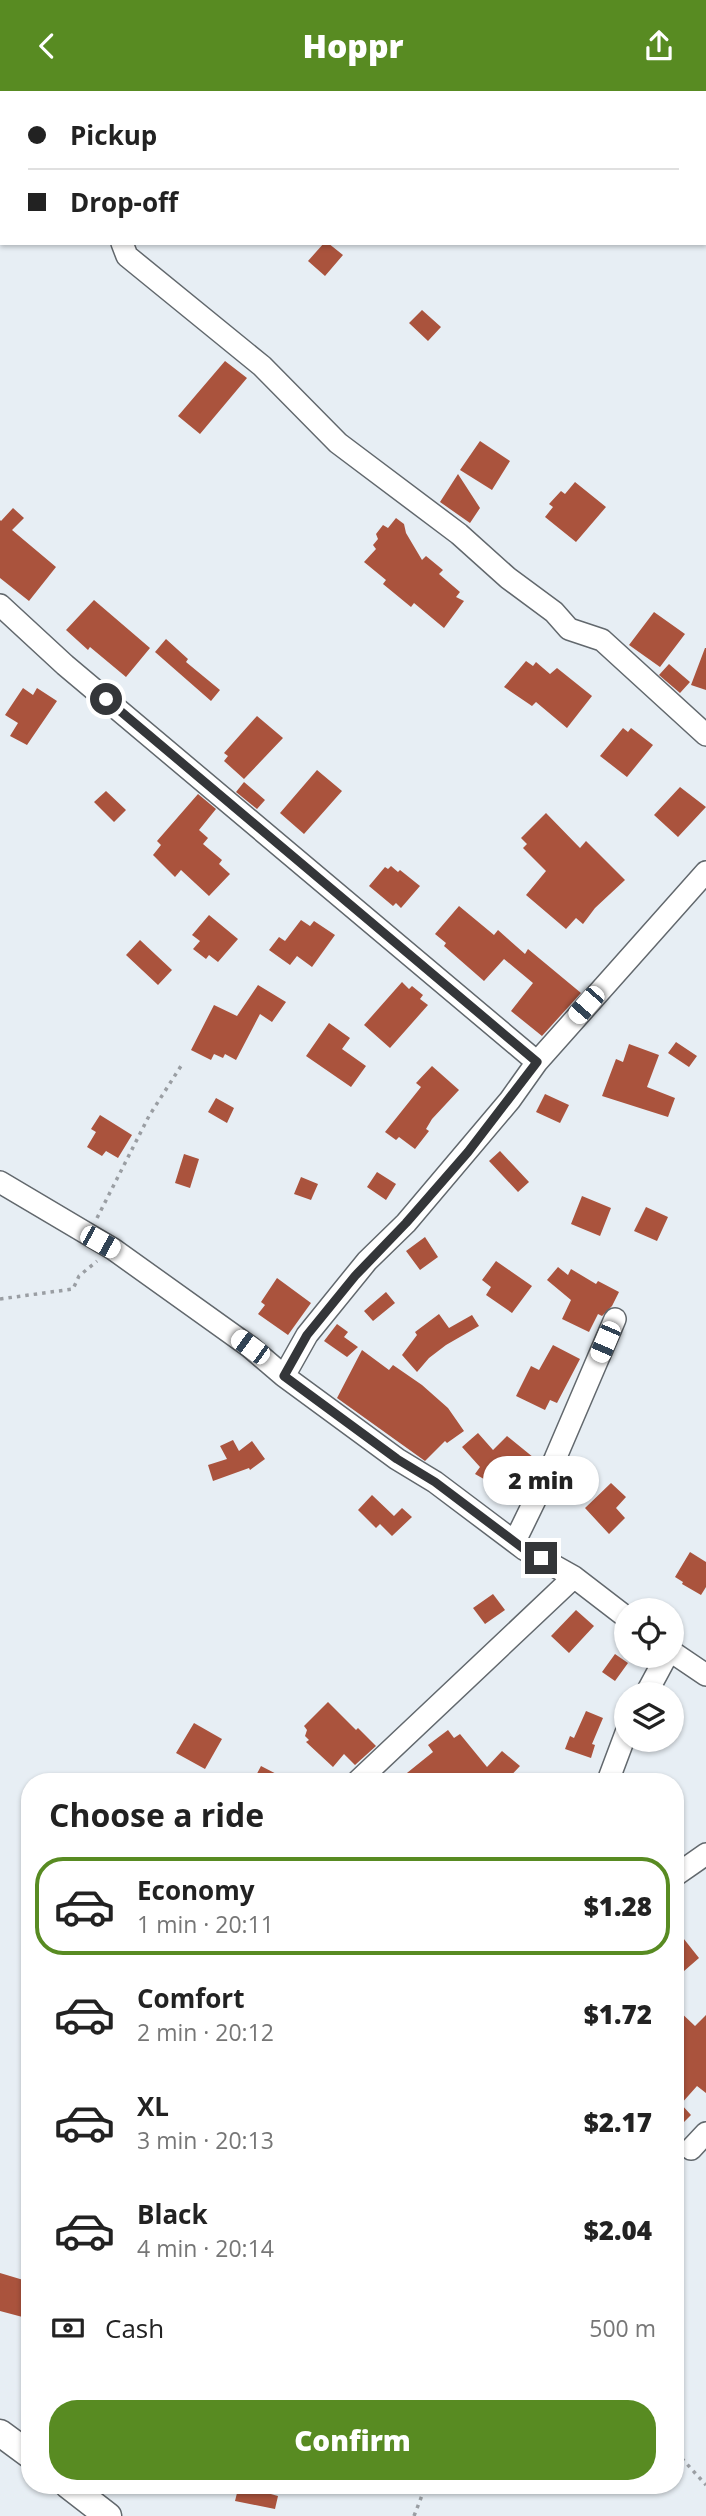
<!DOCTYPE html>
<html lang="en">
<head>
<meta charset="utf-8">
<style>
	body { margin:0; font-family:"Open Sans",sans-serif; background:#f6f6f6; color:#222; height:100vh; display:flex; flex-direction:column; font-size:26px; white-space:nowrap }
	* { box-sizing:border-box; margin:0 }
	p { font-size:23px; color:#767676 }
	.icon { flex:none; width:38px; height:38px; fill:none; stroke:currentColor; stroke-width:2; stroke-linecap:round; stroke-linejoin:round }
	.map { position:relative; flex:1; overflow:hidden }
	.drawer { position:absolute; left:21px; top:1682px; width:663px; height:721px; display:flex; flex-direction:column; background:#fff; border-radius:28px; box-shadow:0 2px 5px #0004 }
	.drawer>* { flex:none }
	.guide { position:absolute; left:0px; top:0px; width:707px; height:154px; box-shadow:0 2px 5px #0004; display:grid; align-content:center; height:154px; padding:0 28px; background:#fff }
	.controls { position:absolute; left:614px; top:1507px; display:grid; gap:14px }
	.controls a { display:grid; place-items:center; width:70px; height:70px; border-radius:50%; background:#fff; box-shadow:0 2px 5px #0004; font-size:35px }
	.end { position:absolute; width:32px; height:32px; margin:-16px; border:9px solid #343639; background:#fff; box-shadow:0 0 0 4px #fff }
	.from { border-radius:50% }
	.bubble { position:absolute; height:49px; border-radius:24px; background:#fff; box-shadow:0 2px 5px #0004; font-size:23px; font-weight:800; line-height:49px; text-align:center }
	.car { position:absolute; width:21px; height:42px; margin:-21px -10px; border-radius:9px; box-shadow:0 0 5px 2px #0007; background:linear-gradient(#fff 24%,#345 0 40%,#fff 0 76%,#345 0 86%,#fff 0) }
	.guide b { display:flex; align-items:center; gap:24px; height:66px; font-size:26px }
	.guide b+b { border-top:2px solid #e0e0e0 }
	.guide i { width:18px; height:18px; background:#222 }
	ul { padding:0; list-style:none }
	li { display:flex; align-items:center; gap:21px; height:98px; margin:0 14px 10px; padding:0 14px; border:4px solid transparent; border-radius:28px }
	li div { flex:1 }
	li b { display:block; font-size:26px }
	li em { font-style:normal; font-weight:800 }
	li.selected { border-color:#588b22 }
	li>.icon { width:63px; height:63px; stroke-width:1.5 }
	h2 { padding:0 28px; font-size:32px; line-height:84px }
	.pay { display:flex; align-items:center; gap:18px; height:77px; padding:0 28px; font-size:26px }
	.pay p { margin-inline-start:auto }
	.cta { display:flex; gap:14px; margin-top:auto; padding:14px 28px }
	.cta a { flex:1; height:80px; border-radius:28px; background:#588b22; color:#fff; font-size:28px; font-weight:800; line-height:80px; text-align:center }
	header { display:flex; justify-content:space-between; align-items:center; height:91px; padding:0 28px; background:#588b22; color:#fff; font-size:32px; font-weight:800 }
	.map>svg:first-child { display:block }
</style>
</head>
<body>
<header><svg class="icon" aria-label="back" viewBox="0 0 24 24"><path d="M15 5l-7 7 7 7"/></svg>Hoppr<svg class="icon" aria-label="share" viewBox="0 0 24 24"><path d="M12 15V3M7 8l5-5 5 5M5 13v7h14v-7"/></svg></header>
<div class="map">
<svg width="706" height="2425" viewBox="0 0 706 2425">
	<rect width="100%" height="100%" fill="#e7eef4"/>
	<path fill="#aa533d" d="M324 152H328L343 164 325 185 308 170Z
		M422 219 441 236 428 250 409 232Z
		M225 270 247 287 200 343 178 325Z
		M480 350 510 370 492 399 460 379Z
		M458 383 480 417 470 432 440 411Z
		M575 391 606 416 576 451 545 426 553 416 549 413 561 400 565 403Z
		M13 417 24 427 12 439 56 476 29 510 0 487V429L1 430Z
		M396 427 404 433 406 442 422 469 426 465 443 479 439 483 460 501 456 506 464 510 444 537 414 512 411 516 383 493 386 489 364 471 376 458 373 454 378 448 376 443 383 434 388 437Z
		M94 509 150 557 126 586 90 556 88 559 66 539Z
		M654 521 685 543 660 576 629 554Z
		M166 548 188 568 186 571 220 599 211 610 155 561Z
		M705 557H706V599L691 594Z
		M526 570 533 575 536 571 550 583 557 577 592 605 567 637 536 611 532 615 504 596Z
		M669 573 690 591 680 602 659 584Z
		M23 597 33 604 37 597 57 610 27 654 10 645 18 632 5 624Z
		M257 625 283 647 244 688 224 670 228 665 224 662Z
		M623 637 628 641 631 637 653 654 627 686 600 665Z
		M317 679 342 700 304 743 280 722Z
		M244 691 265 709 257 718 236 701Z
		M680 696 706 716 678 746 654 724Z
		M106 700 126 719 114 731 94 711Z
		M198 703 216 718 199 739 208 747 203 753 222 769 219 773 230 783 209 805 181 779 175 786 153 764 161 754 157 750Z
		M546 722 580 757 586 750 625 789 595 817 583 833 576 827 566 838 526 804 546 780 523 757 527 753 521 747Z
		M391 775 398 781 400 779 420 795 401 817 396 812 393 815 369 795 385 776 388 778Z
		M459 815 494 844 498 839 525 863 528 858 581 902 542 945 511 920 533 892 504 868 484 890 444 855 446 852 435 843Z
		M209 824 238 848 218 871 209 864 206 868 193 858 200 850 192 844Z
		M301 829 310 835 314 830 335 844 312 876 297 865 290 874 269 859 279 846 285 850Z
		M140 849 172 879 158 894 126 864Z
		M402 891 409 898 412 895 423 904 420 908 428 914 390 957 364 934Z
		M258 894 286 911 272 931 260 923 236 969 225 963 223 967 214 963 211 969 191 959 214 914 237 925Z
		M329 932 350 947 342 958 366 975 351 996 306 965Z
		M676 951 697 965 689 976 668 962Z
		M629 953 659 964 647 996 675 1007 668 1026 602 1005 616 968 623 971Z
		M432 975 459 999 432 1028 426 1038 429 1040 415 1058 399 1046 396 1049 385 1041 421 996 416 992Z
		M545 1003 569 1014 560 1032 536 1021Z
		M216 1007 234 1017 227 1032 208 1021Z
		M100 1024 132 1044 118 1067 106 1060 102 1065 87 1056 96 1041 91 1038Z
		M500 1060 529 1091 518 1101 489 1070Z
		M184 1063 199 1068 190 1097 175 1092Z
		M377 1081 396 1093 386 1109 367 1096Z
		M301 1086 318 1093 311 1109 294 1103Z
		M582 1105 611 1117 600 1145 571 1133Z
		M646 1116 668 1126 657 1150 634 1140Z
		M425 1146 438 1166 420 1179 406 1160Z
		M496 1170 532 1195 512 1222 486 1204 491 1196 482 1189Z
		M558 1176 568 1184 571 1178 596 1193 598 1190 619 1201 612 1215 602 1225 598 1223 589 1241 562 1228 571 1209 547 1189Z
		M277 1187 311 1212 288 1244 258 1223 265 1214 261 1211Z
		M386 1201 395 1212 373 1230 364 1220Z
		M439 1223 449 1237 472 1224 479 1235 446 1254 429 1267 417 1281 402 1264 417 1244 415 1241Z
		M337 1233 348 1241 344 1246 358 1256 347 1266 324 1250Z
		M553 1254 580 1268 557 1312 550 1309 545 1319 516 1305 531 1275 539 1279Z
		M362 1259 389 1279 393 1274 422 1294 448 1317 464 1340 447 1352 445 1350 425 1370 337 1307Z
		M478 1342 493 1359 507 1345 539 1371 520 1410 517 1409 516 1412 494 1401 498 1396 475 1383 480 1376 462 1356Z
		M233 1349 239 1360 252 1350 265 1368 250 1379 249 1377 213 1390 208 1374 227 1368 220 1355Z
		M611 1392 626 1406 616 1417 625 1427 609 1443 585 1417Z
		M372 1404 394 1425 402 1417 412 1426 392 1445 380 1433 376 1437 358 1419Z
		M690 1461 706 1471V1496L701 1504 682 1493 683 1491 675 1486Z
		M493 1503 505 1519 485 1533 473 1517Z
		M576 1519 594 1535 569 1562 551 1545Z
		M615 1563 628 1572 615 1590 602 1581Z
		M328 1611 356 1639 358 1637 376 1655 355 1674 344 1663 333 1676 306 1651 309 1649 305 1645 307 1639 304 1635Z
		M586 1620 603 1627 592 1653 595 1654 591 1667 565 1658 570 1645 574 1647Z
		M194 1632 222 1648 205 1678 176 1662Z
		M448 1639 454 1647 460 1643 487 1676 502 1660 520 1675 506 1690H461L454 1682 442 1690H397L433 1661 428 1654Z
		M261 1675 290 1690H253Z
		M676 1838 699 1867 676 1887Z
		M676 1917 695 1935 706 1924V2002L697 1995 681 2013 691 2024 676 2039Z
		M0 2182 30 2191V2228L0 2220Z
		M239 2394H262L260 2400 278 2405 275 2418 235 2410Z"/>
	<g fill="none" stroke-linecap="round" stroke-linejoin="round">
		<g stroke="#62686d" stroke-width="24">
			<path id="minor" d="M122 152 127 165 262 275 338 352 459 443 508 487 554 521 569 538 602 549 706 644
				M0 514 65 574 537 971
				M0 1091 113 1158 250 1256 284 1285
				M515 1450 555 1368 615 1228
				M626 1526 574 1486 524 1458 435 1391 397 1368 284 1285 307 1244 367 1170 406 1132 510 1009 537 971 706 781
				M672 1561 706 1584
				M646 1603 667 1564
				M358 1690 574 1486
				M608 1690 626 1642
				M676 1784 706 1763
				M691 2058 706 2042"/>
		</g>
		<g stroke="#62686d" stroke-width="29">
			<path id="tertiary" d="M0 2342 30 2364
				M68 2394 108 2425"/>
		</g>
		<path stroke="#9a9ea3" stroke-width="3.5" stroke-dasharray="3.5 5" stroke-linecap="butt" d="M97 1127 149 1025 181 975
			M0 1208 73 1198 79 1185 97 1170
			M676 2361 706 2394
			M414 2425 426 2394"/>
		<use href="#minor" stroke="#fff" stroke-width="21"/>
		<use href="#tertiary" stroke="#fff" stroke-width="26"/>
	</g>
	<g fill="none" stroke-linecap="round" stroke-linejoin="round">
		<path stroke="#343639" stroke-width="9" d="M106 608 537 971 468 1061 406 1132 355 1185 307 1244 284 1285 397 1368 435 1391 524 1458 541 1467"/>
	</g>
</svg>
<div class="controls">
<a><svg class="icon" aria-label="locate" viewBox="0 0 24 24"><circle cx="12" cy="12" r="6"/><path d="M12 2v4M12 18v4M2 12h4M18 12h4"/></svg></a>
<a><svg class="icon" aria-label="layers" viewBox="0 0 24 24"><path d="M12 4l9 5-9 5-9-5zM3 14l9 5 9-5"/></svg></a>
</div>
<i class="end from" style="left:106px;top:608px"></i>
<i class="end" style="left:541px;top:1467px"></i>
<div class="bubble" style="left:483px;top:1365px;width:116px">2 min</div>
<i class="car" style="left:586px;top:914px;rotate:221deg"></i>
<i class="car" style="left:100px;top:1151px;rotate:119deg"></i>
<i class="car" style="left:605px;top:1251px;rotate:203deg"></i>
<i class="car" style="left:250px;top:1256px;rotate:306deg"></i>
<div class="guide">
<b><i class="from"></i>Pickup</b>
<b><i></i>Drop-off</b>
</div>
<section class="drawer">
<h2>Choose a ride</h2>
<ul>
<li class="selected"><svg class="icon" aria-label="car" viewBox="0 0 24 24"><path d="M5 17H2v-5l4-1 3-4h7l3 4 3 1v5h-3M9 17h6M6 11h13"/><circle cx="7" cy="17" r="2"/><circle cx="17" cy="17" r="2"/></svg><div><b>Economy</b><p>1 min · 20:11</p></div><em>$1.28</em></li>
<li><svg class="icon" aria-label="car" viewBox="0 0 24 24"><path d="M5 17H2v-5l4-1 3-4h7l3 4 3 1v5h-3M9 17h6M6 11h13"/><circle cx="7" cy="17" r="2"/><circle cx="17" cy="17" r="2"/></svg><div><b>Comfort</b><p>2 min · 20:12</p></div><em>$1.72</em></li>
<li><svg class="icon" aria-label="car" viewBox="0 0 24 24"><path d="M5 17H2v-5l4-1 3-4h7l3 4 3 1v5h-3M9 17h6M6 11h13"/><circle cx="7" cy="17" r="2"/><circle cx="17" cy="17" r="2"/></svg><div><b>XL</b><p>3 min · 20:13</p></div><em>$2.17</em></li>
<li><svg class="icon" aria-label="car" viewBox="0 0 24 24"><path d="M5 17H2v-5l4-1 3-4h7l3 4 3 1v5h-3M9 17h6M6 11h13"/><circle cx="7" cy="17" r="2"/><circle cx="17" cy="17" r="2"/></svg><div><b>Black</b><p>4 min · 20:14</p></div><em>$2.04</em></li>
</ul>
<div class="pay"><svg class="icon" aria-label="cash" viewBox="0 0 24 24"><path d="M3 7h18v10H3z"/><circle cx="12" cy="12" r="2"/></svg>Cash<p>500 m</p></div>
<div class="cta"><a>Confirm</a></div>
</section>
</div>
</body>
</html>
